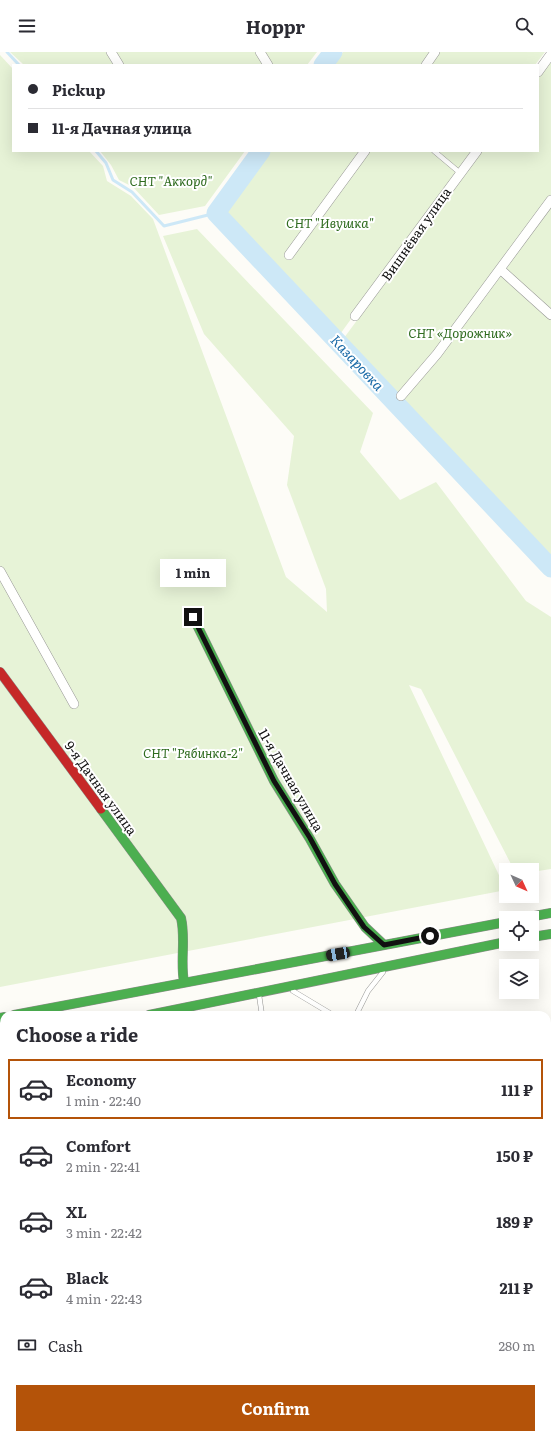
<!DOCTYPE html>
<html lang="en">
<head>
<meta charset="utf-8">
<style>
	body { margin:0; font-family:Literata,serif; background:#f7f7f7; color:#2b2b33; height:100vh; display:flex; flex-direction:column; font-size:15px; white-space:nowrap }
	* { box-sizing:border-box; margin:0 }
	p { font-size:13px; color:#7c7c81 }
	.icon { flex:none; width:22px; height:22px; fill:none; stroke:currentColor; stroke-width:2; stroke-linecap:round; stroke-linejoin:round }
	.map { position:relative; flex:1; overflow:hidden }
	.drawer { position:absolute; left:0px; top:959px; width:551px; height:428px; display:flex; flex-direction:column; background:#fff; border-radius:12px 12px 0 0; box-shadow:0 4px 16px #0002 }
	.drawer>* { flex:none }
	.top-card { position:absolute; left:12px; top:12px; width:527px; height:88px; border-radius:0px; box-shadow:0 4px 16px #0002; display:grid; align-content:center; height:88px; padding:0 16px; background:#fff }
	.needle { width:26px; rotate:134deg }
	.buttons { position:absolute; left:499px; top:811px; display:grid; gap:8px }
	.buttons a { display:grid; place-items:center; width:40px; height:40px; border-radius:0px; background:#fff; box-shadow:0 4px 16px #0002; font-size:20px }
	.end { position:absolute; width:18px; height:18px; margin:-9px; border:5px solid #111; background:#fff; box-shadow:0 0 0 2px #fff }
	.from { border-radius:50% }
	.bubble { position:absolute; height:28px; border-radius:0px; background:#fff; box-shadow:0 4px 16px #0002; font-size:13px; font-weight:700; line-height:28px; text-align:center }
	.car { position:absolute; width:12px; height:24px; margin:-12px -6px; border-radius:5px; box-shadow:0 0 3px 1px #0007; background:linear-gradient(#222 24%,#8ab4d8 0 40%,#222 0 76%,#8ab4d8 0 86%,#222 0) }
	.top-card b { display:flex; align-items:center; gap:14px; height:38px; font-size:15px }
	.top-card b+b { border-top:1px solid #e1e1e2 }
	.top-card i { width:10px; height:10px; background:#2b2b33 }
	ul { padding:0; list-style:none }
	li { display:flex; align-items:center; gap:12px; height:60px; margin:0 8px 6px; padding:0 8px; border:2px solid transparent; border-radius:0px }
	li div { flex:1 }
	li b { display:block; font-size:15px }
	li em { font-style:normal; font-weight:700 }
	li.selected { border-color:#b45309 }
	li>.icon { width:36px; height:36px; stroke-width:1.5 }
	h2 { padding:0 16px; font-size:18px; line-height:48px }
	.pay { display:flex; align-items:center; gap:10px; height:44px; padding:0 16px; font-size:15px }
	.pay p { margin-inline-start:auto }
	.cta { display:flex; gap:8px; margin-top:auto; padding:8px 16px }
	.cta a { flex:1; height:46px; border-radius:0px; background:#b45309; color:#fff; font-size:16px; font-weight:700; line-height:46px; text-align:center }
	header { display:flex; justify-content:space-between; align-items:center; height:52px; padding:0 16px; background:#fff; font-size:18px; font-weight:700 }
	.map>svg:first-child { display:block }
</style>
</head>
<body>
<header><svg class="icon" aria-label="menu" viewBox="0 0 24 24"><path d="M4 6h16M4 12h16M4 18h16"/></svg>Hoppr<svg class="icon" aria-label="search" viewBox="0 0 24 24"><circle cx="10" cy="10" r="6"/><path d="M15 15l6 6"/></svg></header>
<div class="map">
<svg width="551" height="1387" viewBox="0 0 551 1387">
	<rect width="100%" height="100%" fill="#fdfcf7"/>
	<path fill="#e7f3d7" d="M10 0H317L307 13H24Z
		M343 0H545L535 13H334Z
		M0 3 13 17V99H89L103 114 107 129 131 144 153 167 286 525 327 560 326 537 287 433 294 384 204 282 163 184 197 177 373 361 360 400 400 448 436 430 526 549 551 565V817L532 820V818H514L421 637 409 633 506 838 0 935Z
		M551 9V510L341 290 482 99H538V27Z
		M100 99H245L205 154 159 163 133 135 119 128 111 113Z
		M271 99H473L338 285 223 164Z
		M0 1144 4 1146V1383H481L479 1387H0Z"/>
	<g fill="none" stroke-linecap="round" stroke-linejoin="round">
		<path stroke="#cde8f7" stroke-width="3" d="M7 0 19 13
			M96 99 106 111 113 128 132 140 164 174 216 161"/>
		<path stroke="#cde8f7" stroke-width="19" d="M323 13 333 0
			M261 99 216 161 551 516"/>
		<g stroke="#979795" stroke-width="5.5">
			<path id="lane" d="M434 99 459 120
				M293 939 333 963
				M259 943 262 963
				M356 963 368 939 383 920
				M0 1069 4 1077
				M0 1136 4 1137"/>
		</g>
		<g stroke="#979795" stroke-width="10">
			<path id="street" d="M111 0 119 13
				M260 0 268 13
				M426 13 435 0
				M538 20 551 2
				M289 203 365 99
				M500 217 551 263
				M355 264 477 99
				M401 344 437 302 551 148
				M0 519 74 652
				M0 1247 4 1240
				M19 1387 21 1383
				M116 1387 118 1383
				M212 1387 214 1383
				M311 1387 313 1383
				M407 1387 409 1383"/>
		</g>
		<g stroke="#8e8d8b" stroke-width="10">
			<path id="fast" d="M193 565 274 729 310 787 335 832 365 875 384 893
				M101 757 181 866C186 887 180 909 184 930
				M524 866 551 861
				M532 885 551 882
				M14 963 506 870
				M149 963 506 890
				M0 966 4 965
				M0 992H4"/>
		</g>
		<g stroke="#8e8d8b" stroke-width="10">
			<path id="jam" d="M0 620 101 757"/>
		</g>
		<use href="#lane" stroke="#fffffe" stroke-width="4.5"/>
		<use href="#street" stroke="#fffffe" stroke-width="9"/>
		<use href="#fast" stroke="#4caf50" stroke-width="9"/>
		<use href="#jam" stroke="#c62828" stroke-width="9"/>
	</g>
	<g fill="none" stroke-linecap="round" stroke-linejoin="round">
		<path stroke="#111" stroke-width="5" d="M193 565 274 729 310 786 335 832 364 875 384 893 430 884"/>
	</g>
	<g text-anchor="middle" stroke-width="4" stroke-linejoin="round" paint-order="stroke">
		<g font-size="13" font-style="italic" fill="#2f6b1f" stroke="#fff">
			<text x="171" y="134">СНТ "Аккорд"</text>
			<text x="330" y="176">СНТ "Ивушка"</text>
			<text x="460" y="286">СНТ «Дорожник»</text>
			<text x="193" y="706">СНТ "Рябинка-2"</text>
		</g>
		<g font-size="13" fill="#111" stroke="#fff">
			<text transform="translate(416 182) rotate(-55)" y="5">Вишнёвая улица</text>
			<text transform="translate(291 728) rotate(60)" y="5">11-я Дачная улица</text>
			<text transform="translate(101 736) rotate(54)" y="5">9-я Дачная улица</text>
		</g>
		<g font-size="14" font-style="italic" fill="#1768a6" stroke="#fff">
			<text transform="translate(357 311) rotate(47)" y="5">Казаровка</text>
		</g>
	</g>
</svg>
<div class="buttons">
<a><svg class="needle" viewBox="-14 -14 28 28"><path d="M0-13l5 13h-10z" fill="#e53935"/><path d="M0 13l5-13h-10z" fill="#7c7c81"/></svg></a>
<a><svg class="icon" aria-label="locate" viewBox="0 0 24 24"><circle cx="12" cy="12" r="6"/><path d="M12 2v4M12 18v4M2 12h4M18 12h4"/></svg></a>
<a><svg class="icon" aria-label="layers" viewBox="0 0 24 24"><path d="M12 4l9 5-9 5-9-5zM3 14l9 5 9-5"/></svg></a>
</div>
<i class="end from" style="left:430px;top:884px"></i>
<i class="end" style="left:193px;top:565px"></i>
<div class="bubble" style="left:160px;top:507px;width:66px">1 min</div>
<i class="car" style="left:338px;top:902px;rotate:260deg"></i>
<div class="top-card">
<b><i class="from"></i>Pickup</b>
<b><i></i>11-я Дачная улица</b>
</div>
<section class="drawer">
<h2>Choose a ride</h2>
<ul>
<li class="selected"><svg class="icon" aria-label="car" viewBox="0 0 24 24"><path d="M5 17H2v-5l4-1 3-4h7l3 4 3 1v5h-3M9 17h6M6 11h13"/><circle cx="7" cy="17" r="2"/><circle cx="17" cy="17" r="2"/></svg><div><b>Economy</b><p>1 min · 22:40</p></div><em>111 ₽</em></li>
<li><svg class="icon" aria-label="car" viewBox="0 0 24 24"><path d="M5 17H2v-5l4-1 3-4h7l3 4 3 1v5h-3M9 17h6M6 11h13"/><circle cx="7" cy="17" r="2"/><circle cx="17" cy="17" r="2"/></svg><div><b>Comfort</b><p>2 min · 22:41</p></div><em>150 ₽</em></li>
<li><svg class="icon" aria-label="car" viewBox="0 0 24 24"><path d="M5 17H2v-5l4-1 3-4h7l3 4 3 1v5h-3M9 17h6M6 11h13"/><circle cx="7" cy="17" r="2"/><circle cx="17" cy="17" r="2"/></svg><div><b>XL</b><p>3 min · 22:42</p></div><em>189 ₽</em></li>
<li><svg class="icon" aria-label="car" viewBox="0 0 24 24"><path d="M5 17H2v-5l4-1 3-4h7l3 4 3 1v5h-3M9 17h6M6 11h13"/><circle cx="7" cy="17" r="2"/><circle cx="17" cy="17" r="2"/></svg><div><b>Black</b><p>4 min · 22:43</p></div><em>211 ₽</em></li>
</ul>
<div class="pay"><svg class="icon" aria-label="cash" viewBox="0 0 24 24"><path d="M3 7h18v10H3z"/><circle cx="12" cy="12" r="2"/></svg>Cash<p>280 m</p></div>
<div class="cta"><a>Confirm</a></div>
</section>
</div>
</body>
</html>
